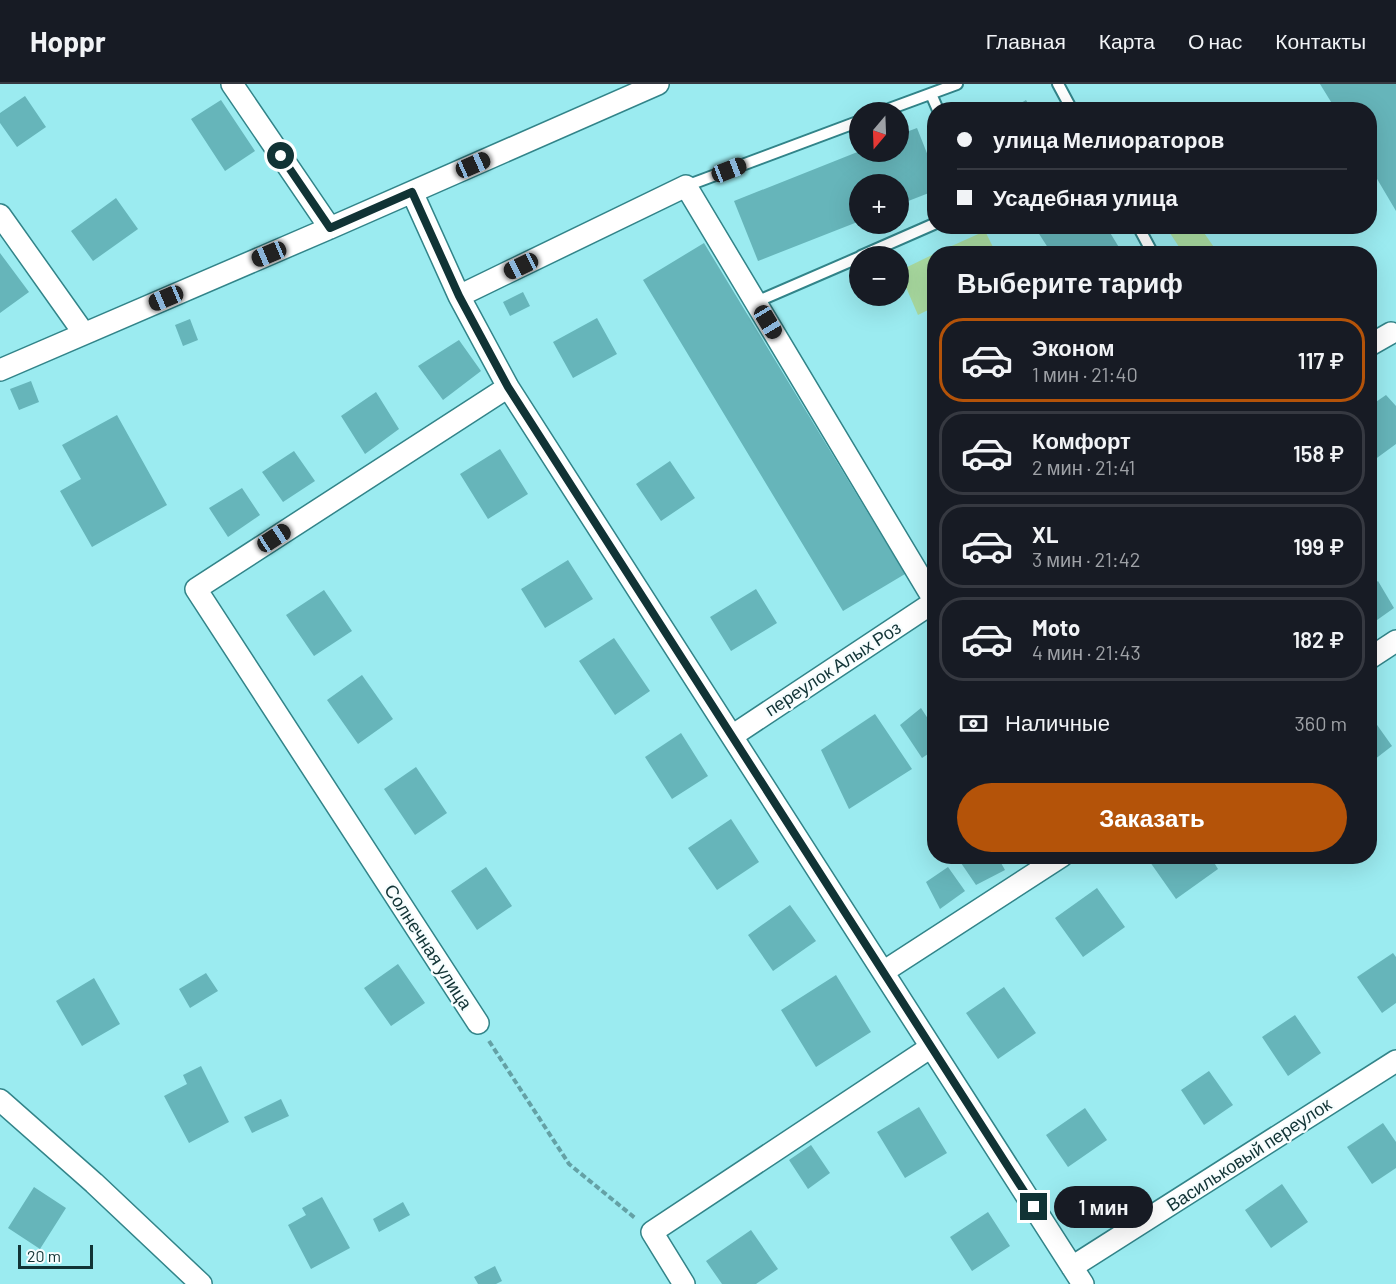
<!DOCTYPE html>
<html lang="ru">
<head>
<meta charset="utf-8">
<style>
	body { margin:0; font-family:Barlow,sans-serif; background:#242831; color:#f1f3f6; height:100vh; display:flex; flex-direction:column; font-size:22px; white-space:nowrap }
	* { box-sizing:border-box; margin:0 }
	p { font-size:20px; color:#9ea1a6 }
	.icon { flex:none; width:33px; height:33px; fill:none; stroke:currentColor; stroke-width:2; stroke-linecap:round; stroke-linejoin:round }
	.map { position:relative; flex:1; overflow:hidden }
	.panel { position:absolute; left:927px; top:162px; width:450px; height:618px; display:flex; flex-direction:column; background:#171b24; border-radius:24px; box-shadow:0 6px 24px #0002 }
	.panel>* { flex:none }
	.top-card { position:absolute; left:927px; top:18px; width:450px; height:132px; border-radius:24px; box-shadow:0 6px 24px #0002; display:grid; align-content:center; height:132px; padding:0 30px; background:#171b24 }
	.needle { width:39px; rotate:199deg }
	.fabs { position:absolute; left:849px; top:18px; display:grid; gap:12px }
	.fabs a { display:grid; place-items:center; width:60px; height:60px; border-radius:50%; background:#171b24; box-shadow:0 6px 24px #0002; font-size:30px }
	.scale { position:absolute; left:18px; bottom:15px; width:75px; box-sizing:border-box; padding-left:6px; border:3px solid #113335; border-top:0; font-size:16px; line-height:21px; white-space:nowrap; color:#113335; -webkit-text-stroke:4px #f6fdfe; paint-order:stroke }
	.end { position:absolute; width:27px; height:27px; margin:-14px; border:8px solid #113335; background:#fff; box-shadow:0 0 0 3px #fff }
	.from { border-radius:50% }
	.bubble { position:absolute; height:42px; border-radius:21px; background:#171b24; box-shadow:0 6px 24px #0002; font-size:20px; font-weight:600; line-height:42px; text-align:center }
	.car { position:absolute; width:18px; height:36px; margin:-18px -9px; border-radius:8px; box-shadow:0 0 4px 2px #0007; background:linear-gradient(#222 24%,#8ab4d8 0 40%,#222 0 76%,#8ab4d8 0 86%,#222 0) }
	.top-card b { display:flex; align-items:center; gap:21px; height:57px; font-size:22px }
	.top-card b+b { border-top:2px solid #363941 }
	.top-card i { width:15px; height:15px; background:#f1f3f6 }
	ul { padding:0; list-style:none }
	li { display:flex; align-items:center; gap:18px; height:84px; margin:0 12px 9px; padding:0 18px; border:3px solid #363941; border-radius:24px }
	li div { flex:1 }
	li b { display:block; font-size:22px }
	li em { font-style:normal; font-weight:600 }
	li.current { border-color:#b45309 }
	li>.icon { width:54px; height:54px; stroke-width:1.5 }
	h2 { padding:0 30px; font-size:27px; line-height:72px }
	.pay { display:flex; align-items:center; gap:15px; height:66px; padding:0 30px; font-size:22px }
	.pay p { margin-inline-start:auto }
	.button { display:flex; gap:12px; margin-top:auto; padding:12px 30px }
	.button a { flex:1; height:69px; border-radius:36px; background:#b45309; color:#fff; font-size:24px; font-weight:600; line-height:69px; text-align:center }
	header { display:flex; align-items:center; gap:36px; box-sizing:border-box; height:84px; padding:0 30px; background:#171b24; border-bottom:2px solid #363941 }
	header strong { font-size:28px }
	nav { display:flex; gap:33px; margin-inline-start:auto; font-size:21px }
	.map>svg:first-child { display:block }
</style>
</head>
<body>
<header>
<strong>Hoppr</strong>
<nav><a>Главная</a><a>Карта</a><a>О нас</a><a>Контакты</a></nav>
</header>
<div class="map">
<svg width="1396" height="1200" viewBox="0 0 1396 1200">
	<rect width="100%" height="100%" fill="#9bebf0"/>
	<path fill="#aadca1" d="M1166 143H1200L1218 169H1183Z
		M985 147 996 169H936Z
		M934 170V223L918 231 899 187Z"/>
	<path fill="#66b5ba" d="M1320 0H1396V127L1370 83V26H1336Z
		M25 12 46 43 17 63 0 39V29Z
		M221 16 255 67 225 87 191 35Z
		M1026 16 1032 26H1009Z
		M917 44 934 87V107L898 121V100H860V137L758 177 734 117 860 67 898 68V51Z
		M116 114 138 145 93 177 71 147Z
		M1034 142H1106L1123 170H1052Z
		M704 159 905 490 843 527 643 196Z
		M0 169 29 208 0 229Z
		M523 208 530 222 510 232 503 218Z
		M597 234 617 270 573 294 553 258Z
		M190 235 198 256 183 262 175 241Z
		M459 256 481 287 443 316 418 282Z
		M31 297 39 318 19 326 10 305Z
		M376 308 399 345 365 370 341 332Z
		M1386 311 1396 322V360L1370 379V322Z
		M117 331 167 421 92 463 60 407 81 395 62 361Z
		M500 365 528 410 488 435 460 390Z
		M294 367 315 397 283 418 262 388Z
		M670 377 695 414 661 437 636 400Z
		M242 404 260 431 228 453 209 424Z
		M568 476 593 515 545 544 521 505Z
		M1378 497 1394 524 1370 541V503Z
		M756 505 777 539 731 567 710 533Z
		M324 506 352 547 314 572 286 531Z
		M614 554 650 607 615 631 579 577Z
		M362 591 393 635 358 660 327 616Z
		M921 624 934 644V666L922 674 900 641Z
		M875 630 912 685 849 725 821 666Z
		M1370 631 1392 662 1370 679Z
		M681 649 708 692 672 715 645 673Z
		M416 683 447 729 415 751 384 705Z
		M731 735 759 778 717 806 688 764Z
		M973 772H997L1005 786 976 801 961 779Z
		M1158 772H1210L1218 785 1176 815 1150 778Z
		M486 783 512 822 477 846 451 807Z
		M948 783 965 807 940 825 926 798Z
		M1097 804 1125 843 1083 873 1055 834Z
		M790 821 816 857 773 887 748 851Z
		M1393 869 1396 873V919L1382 929 1357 893Z
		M398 880 425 919 391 942 364 904Z
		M206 889 218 907 190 924 179 905Z
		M836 891 871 948 816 983 781 926Z
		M94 894 120 940 82 962 56 917Z
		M1004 903 1036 949 998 975 966 929Z
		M1295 931 1321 969 1288 992 1262 953Z
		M201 982 229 1038 189 1059 164 1012 187 1000 183 991Z
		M1209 987 1233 1021 1204 1041 1181 1006Z
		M281 1015 289 1032 252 1049 244 1033Z
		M919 1023 947 1069 905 1094 877 1048Z
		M1085 1024 1107 1056 1068 1083 1046 1051Z
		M1383 1039 1396 1058V1084L1372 1100 1347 1063Z
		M811 1061 830 1089 808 1105 789 1076Z
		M1282 1100 1308 1138 1271 1164 1245 1126Z
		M34 1103 66 1124 40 1165 8 1144Z
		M322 1113 350 1164 311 1185 288 1141 306 1131 302 1124Z
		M403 1118 410 1131 379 1148 373 1135Z
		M988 1128 1010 1162 972 1187 950 1153Z
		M751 1146 778 1185 756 1200H722L706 1177Z
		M495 1182 502 1197 496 1200H478L474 1193Z"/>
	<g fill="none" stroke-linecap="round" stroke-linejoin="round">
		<g stroke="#328489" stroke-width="14">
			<path id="lane" d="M1058 0 1072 26
				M931 10 938 26
				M881 28 957 0
				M686 102 860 37
				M1138 142 1153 170
				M861 172 934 140
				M756 218 860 173"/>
		</g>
		<g stroke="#328489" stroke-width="24">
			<path id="street" d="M232 0 330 144
				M412 108 459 212 508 303 1083 1200
				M0 131 83 248
				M459 212 686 102 934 516
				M1370 261 1391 249
				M0 286 330 144 658 0
				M1370 574 1396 557
				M732 652 934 518
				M883 888 1062 772
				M478 939 196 505 508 303
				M0 1016 94 1099 201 1200
				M1072 1183 1396 977
				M684 1200 652 1148 931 963"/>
		</g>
		<path stroke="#64a1a5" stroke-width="4" stroke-dasharray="6 3" stroke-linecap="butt" d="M489 957 569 1080 635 1134"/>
		<use href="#lane" stroke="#fff" stroke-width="10"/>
		<use href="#street" stroke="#fff" stroke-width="21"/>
	</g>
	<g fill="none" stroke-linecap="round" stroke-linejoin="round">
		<path stroke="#113335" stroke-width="8" d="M281 72 330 144 412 108 459 212 508 303 1034 1123"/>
	</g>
	<g text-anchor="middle" stroke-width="4.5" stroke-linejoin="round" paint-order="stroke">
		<g font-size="18" fill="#113335" stroke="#f6fdfe">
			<text transform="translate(833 585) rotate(-33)" y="6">переулок Алых Роз</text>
			<text transform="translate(428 863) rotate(57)" y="6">Солнечная улица</text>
			<text transform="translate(1249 1071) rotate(-33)" y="6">Васильковый переулок</text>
		</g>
	</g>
</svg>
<div class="fabs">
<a><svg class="needle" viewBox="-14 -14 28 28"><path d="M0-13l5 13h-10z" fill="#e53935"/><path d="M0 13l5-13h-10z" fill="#9ea1a6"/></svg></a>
<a>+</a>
<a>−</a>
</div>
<div class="scale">20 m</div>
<i class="end from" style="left:281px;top:72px"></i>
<i class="end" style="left:1034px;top:1123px"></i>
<div class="bubble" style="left:1054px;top:1102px;width:99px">1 мин</div>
<i class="car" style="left:473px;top:81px;rotate:66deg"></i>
<i class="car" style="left:729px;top:86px;rotate:69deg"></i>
<i class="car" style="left:269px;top:170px;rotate:247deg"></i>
<i class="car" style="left:521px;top:182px;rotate:244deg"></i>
<i class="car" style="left:166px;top:214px;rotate:247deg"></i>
<i class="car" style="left:768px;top:238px;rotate:149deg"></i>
<i class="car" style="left:274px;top:454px;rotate:57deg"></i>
<div class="top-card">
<b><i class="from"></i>улица Мелиораторов</b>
<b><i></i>Усадебная улица</b>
</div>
<section class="panel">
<h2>Выберите тариф</h2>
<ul>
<li class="current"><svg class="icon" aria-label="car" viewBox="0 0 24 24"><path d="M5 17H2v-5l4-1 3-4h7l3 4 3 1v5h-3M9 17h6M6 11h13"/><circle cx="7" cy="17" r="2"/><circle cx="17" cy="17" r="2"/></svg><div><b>Эконом</b><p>1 мин · 21:40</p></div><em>117 ₽</em></li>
<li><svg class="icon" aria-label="car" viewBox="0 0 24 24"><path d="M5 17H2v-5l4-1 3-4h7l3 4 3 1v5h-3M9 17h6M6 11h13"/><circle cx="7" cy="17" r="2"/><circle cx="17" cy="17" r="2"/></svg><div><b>Комфорт</b><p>2 мин · 21:41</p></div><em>158 ₽</em></li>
<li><svg class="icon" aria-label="car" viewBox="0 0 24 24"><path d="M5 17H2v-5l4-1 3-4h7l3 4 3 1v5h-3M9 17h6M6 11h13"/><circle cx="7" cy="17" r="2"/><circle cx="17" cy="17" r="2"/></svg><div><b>XL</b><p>3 мин · 21:42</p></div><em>199 ₽</em></li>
<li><svg class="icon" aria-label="car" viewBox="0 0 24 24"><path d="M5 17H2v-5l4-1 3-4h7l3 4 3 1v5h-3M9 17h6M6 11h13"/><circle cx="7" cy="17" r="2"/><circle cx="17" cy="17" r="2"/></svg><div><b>Moto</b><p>4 мин · 21:43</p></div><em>182 ₽</em></li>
</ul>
<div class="pay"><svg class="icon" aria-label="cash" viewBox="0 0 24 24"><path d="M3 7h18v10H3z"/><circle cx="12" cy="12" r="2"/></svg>Наличные<p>360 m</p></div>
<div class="button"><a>Заказать</a></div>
</section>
</div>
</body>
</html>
